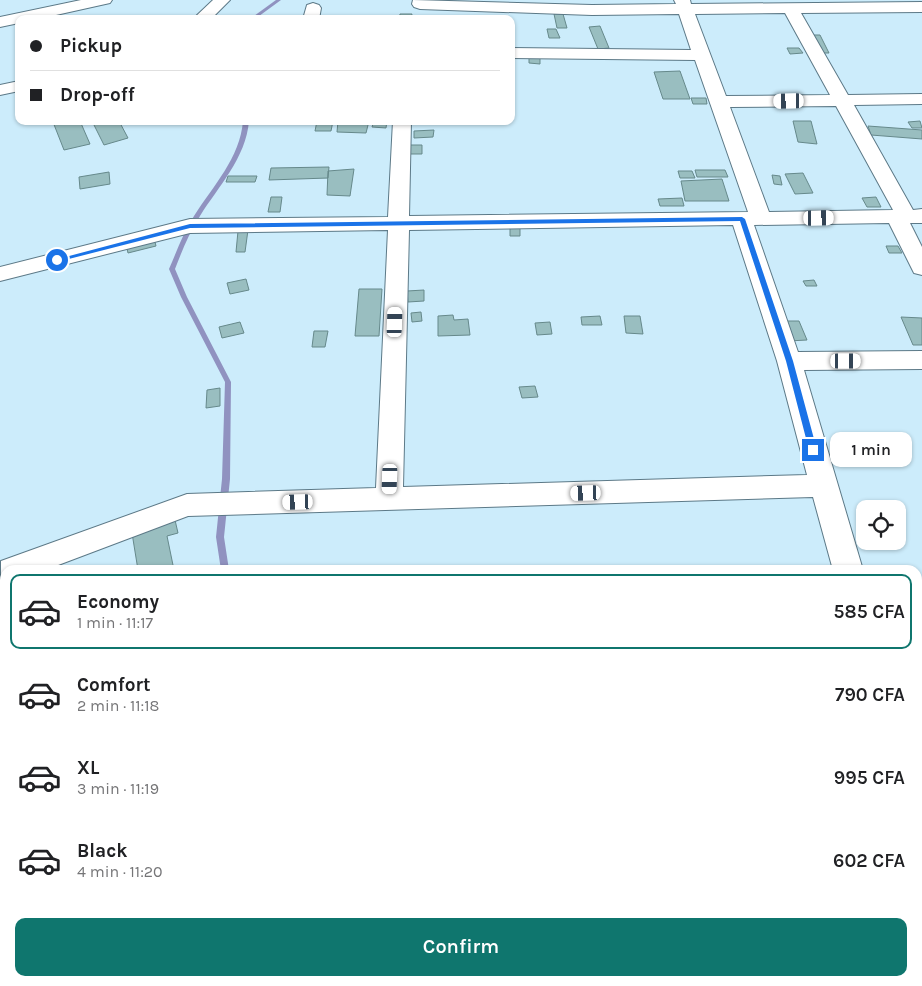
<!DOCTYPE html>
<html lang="en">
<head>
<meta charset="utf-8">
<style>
	body { margin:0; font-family:Karla,sans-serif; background:#f6f6f6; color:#202124; height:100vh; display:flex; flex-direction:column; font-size:19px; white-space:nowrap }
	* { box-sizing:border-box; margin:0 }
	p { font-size:16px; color:#757577 }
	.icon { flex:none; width:28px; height:28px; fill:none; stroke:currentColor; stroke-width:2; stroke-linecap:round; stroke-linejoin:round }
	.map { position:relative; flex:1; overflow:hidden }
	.sheet { position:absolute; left:0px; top:565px; width:922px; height:421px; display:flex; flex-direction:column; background:#fff; border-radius:15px 15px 0 0; box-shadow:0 1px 4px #0004 }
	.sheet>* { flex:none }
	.hud { position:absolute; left:15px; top:15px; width:500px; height:110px; border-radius:10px; box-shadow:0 1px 4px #0004; display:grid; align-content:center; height:110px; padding:0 15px; background:#fff }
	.fabs { position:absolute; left:856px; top:500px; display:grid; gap:10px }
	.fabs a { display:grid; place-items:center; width:50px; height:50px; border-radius:10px; background:#fff; box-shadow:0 1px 4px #0004; font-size:25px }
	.end { position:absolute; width:22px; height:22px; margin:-11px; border:6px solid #1a73e8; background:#fff; box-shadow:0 0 0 2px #fff }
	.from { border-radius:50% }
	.bubble { position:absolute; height:35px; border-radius:10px; background:#fff; box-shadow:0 1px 4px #0004; font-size:16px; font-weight:600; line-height:35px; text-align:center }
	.car { position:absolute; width:15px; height:30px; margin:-15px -8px; border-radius:6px; box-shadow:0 0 4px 1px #0007; background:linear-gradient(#fff 24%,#345 0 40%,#fff 0 76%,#345 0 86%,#fff 0) }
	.hud b { display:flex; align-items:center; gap:18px; height:48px; font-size:19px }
	.hud b+b { border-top:1px solid #e0e0e0 }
	.hud i { width:12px; height:12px; background:#202124 }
	ul { padding:9px 0 0; list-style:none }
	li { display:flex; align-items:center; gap:15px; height:75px; margin:0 10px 8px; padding:0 5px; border:2px solid transparent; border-radius:10px }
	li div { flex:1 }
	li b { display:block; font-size:19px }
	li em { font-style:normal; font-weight:600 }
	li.on { border-color:#0f766e }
	li>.icon { width:45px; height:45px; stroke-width:1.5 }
	.cta { display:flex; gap:10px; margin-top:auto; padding:10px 15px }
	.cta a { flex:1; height:58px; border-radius:10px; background:#0f766e; color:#fff; font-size:20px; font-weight:600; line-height:58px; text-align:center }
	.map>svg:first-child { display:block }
</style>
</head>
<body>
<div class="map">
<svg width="922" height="986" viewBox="0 0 922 986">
	<rect width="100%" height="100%" fill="#ccecfb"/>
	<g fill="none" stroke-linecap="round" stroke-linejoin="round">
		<path fill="#9092c0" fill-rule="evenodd" d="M276 0H281L255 19H250Z
			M243 121H249C246 158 218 187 200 216 189 233 182 251 175 269L187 297 231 382 230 479 224 537 229 570H221L216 537 222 479 225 382 181 297 169 269C177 251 183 233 194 216 213 186 240 158 243 121Z
			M690 981H708L711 982 712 986H694L691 985Z"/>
	</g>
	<path fill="#99bec0" stroke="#66898b" d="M400 14H412L411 19H399Z
		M554 14H563L567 28H557Z
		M600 26 609 48 598 49 589 27Z
		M547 29H556L560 38H549Z
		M809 35H820L829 53H819Z
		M787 48H799L803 53 790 54Z
		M529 58H540V64L529 63Z
		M680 71 690 99H663L654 72Z
		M691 98H706L707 104H693Z
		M80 121 90 144 64 150 53 122Z
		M92 121H119L128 138 104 145Z
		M317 121H333L331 131H315Z
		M338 121H369L366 133 337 132Z
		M374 121H387L386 128 372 127Z
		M793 121H811L817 144 798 142Z
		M920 121 922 128H912L908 122Z
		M868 126 922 130V139L871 135Z
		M434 130 433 137 414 138V131Z
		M406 145H422V154H406Z
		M329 167 328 178 269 180 271 168Z
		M354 169 350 196 327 195 328 171Z
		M695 170H725L728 177H697Z
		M678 171H692L695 178H680Z
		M109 172 110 184 80 189 79 177Z
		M803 173 813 193 795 194 785 174Z
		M772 175 780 176 782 185 774 184Z
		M228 176H257L255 182H226Z
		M722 179 729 201H685L681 181Z
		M271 197H282L280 212H268Z
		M876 197 881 207H867L862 198Z
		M682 198 684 206H660L658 199Z
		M510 228H520V236H510Z
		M248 230 245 252H236L238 231Z
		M154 238 156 246 128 253 126 244Z
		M886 246H898L902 253H889Z
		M246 279 249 290 230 294 227 283Z
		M814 280 817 286H806L803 281Z
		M359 289H382L379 336H355Z
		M424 290V301L408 302 407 291Z
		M421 312 422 321 412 322 411 313Z
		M453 315 454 320 468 319 470 335 438 336V316Z
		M600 316 602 325H582L581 317Z
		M624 316H640L643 334 626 333Z
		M901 317 922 318V345H913Z
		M781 321H799L807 340 788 341Z
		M240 322 244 333 222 338 219 327Z
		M550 322 552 334 537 335 535 323Z
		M314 331H328L325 347H312Z
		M535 386 538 397 522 398 519 387Z
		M220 388V406L206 408 207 390Z
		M175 520 178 533 167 536 174 570H138L132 533Z
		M5 583V604L3 605 0 586Z
		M5 677V744L3 745 0 734V679Z
		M5 753V793L0 796V757Z
		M5 812V883L0 865V815Z
		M918 883 922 897V954L918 940Z
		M828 981H874L875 986H829Z"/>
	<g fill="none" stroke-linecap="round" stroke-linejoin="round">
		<g stroke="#5c7987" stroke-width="2">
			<path id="street" d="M81 0H112L110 3 38 19H19V23L0 27V17Z
				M213 0H230L211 19H193Z
				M413 0 592 5 676 4 674 0H690L691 4 922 2V12L801 13 848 95 922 94V104L854 105 913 210 922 209V223H910L922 247V275L914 273 889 223 754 225 798 352 922 351V369L804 370 863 570H833L813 497 188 516 45 570H5V581L1 579V561L187 494 376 488 388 230 190 233 0 281V267L190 219 388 217 393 121H411L409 216 748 212 695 60 511 58V48L691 50 679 14 592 15 420 9 414 7 412 4ZM785 13 830 95 726 96 695 14ZM836 106 893 210 769 212 730 107ZM733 225 777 361 807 475 403 487 409 230Z
				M313 3 319 5 321 8 319 19H303L307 5Z
				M19 81V91L0 95V85Z
				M918 586 922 587V613L918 612Z
				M918 783 922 784V833L918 831Z
				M243 981H324L322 986H241Z"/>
		</g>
		<use href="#street" fill="#fff" fill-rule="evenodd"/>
	</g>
	<path fill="#1a73e8" d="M742 217 745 219 793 361 817 450 813 453 809 450 786 361 740 221 190 228 57 262 54 260 190 224Z"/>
</svg>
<div class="fabs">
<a><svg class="icon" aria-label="locate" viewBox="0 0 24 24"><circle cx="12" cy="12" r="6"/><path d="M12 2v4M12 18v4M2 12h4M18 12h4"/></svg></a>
</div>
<i class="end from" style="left:57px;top:260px"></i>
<i class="end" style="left:813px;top:450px"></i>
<div class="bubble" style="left:830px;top:432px;width:82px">1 min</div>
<i class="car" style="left:789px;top:101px;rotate:269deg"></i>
<i class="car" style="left:819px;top:218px;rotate:89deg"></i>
<i class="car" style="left:395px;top:322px;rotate:2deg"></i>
<i class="car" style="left:846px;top:361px;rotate:90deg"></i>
<i class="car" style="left:390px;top:479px;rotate:182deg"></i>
<i class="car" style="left:586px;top:493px;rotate:268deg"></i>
<i class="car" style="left:298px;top:502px;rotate:268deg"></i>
<div class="hud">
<b><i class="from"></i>Pickup</b>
<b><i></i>Drop-off</b>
</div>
<section class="sheet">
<ul>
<li class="on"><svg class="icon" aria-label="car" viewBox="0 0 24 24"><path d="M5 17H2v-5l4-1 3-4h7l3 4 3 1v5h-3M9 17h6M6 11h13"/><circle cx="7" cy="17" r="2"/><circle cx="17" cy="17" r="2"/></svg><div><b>Economy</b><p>1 min · 11:17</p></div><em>585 CFA</em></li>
<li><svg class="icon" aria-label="car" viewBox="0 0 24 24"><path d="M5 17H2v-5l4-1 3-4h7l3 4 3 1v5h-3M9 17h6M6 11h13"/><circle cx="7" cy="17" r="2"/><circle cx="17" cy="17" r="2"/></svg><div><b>Comfort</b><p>2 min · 11:18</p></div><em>790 CFA</em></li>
<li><svg class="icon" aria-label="car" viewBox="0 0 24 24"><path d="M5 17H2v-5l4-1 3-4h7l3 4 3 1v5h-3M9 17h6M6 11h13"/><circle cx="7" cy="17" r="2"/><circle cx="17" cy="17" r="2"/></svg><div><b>XL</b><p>3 min · 11:19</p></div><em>995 CFA</em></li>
<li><svg class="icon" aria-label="car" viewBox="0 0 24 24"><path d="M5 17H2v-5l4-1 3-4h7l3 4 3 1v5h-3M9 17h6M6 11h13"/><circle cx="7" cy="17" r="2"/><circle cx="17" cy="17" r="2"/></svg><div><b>Black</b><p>4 min · 11:20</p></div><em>602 CFA</em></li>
</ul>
<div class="cta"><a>Confirm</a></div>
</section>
</div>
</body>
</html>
